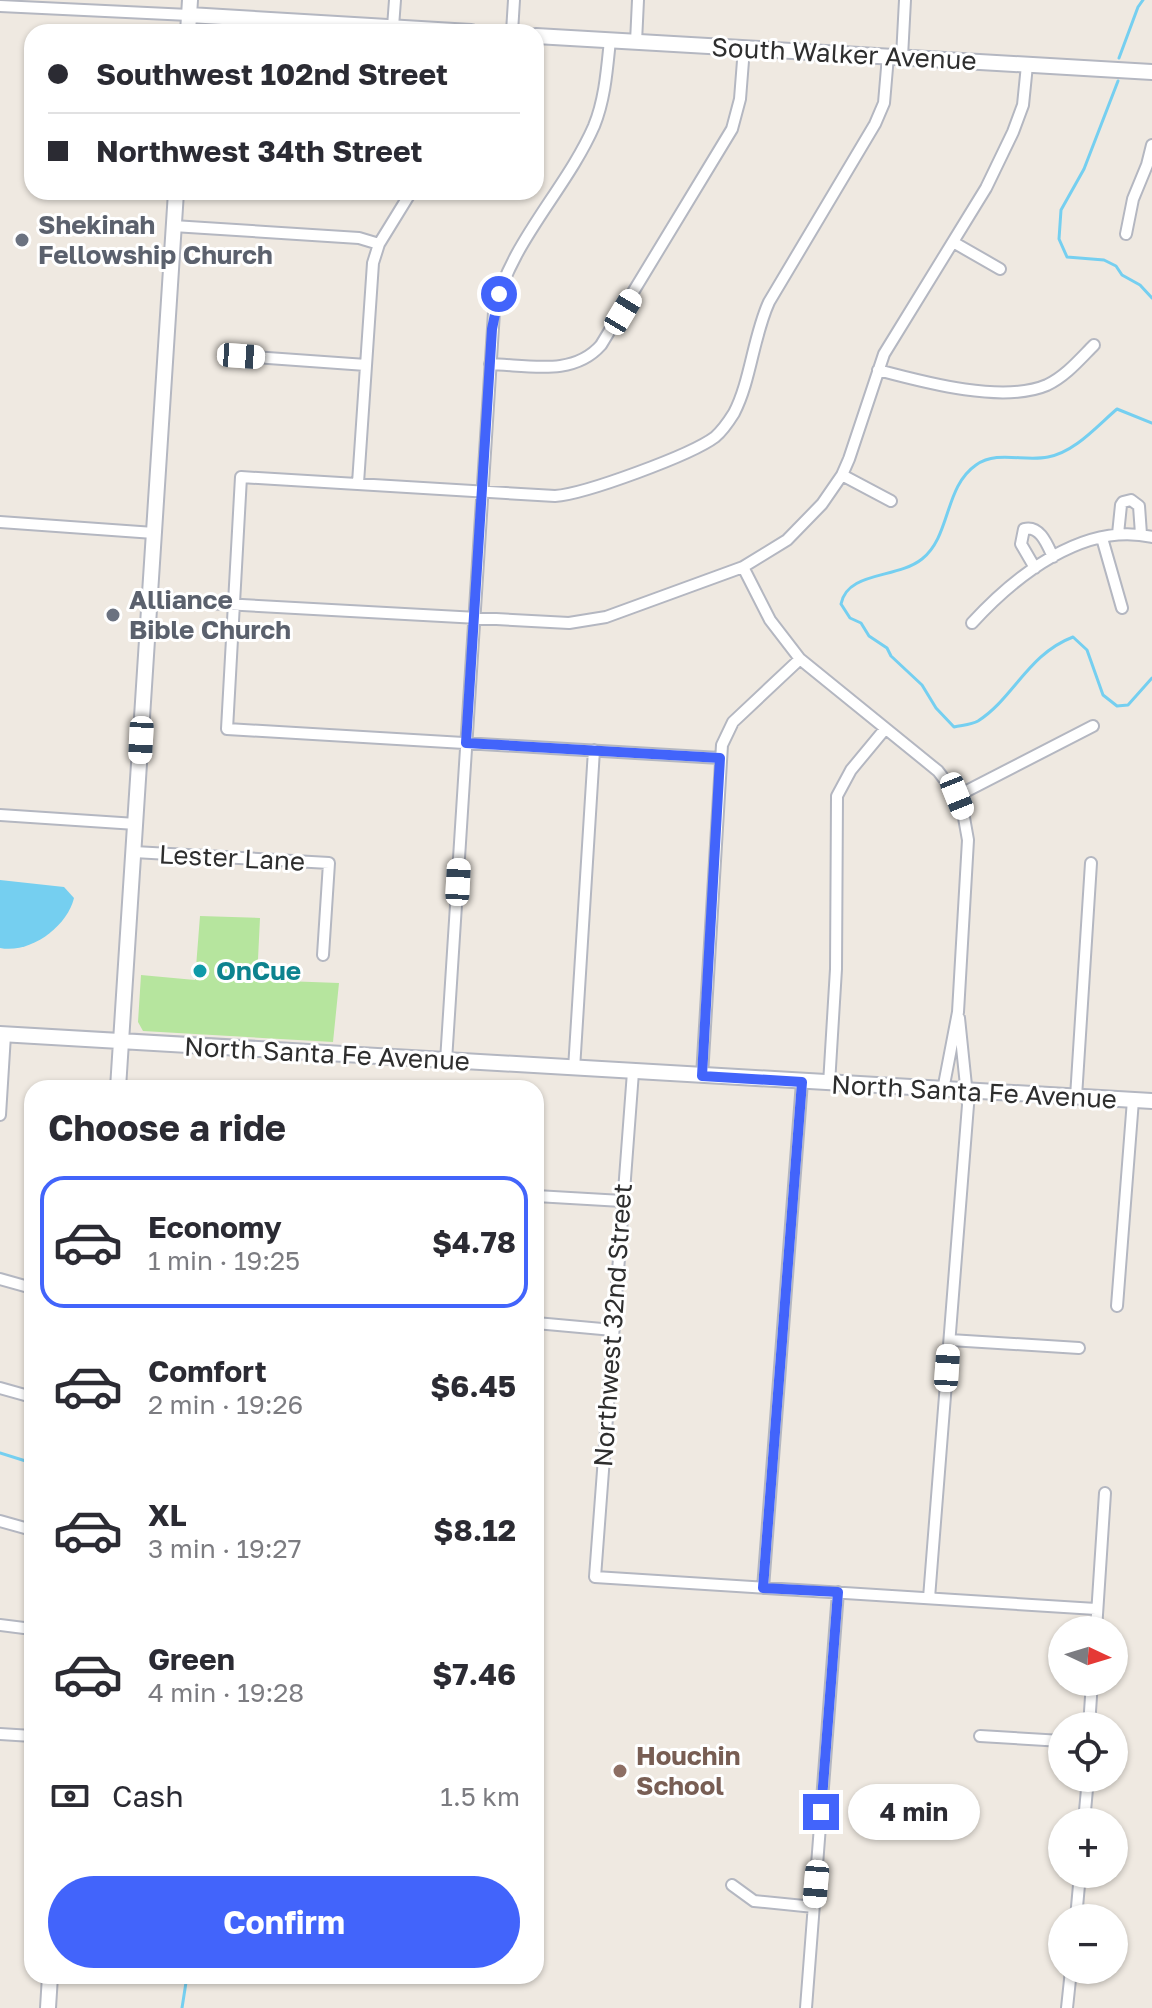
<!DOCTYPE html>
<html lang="en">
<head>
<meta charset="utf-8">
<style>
	body { margin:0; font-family:"Golos Text",sans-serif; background:#f7f7f7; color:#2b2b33; height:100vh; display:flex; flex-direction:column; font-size:30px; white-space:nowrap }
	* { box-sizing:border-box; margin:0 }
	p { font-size:26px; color:#7c7c81 }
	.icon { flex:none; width:44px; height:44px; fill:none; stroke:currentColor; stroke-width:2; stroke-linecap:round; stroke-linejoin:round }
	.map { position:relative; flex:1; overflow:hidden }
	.panel { position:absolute; left:24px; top:1080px; width:520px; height:904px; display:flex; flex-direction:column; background:#fff; border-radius:24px; box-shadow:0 2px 6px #0004 }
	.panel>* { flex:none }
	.top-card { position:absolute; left:24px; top:24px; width:520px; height:176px; border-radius:24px; box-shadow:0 2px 6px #0004; display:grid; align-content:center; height:176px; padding:0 24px; background:#fff }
	.needle { width:52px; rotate:94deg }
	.fabs { position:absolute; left:1048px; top:1616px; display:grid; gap:16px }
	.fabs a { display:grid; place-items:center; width:80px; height:80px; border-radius:50%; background:#fff; box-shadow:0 2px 6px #0004; font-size:40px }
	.end { position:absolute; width:36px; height:36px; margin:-18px; border:10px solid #4264fb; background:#fff; box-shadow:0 0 0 4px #fff }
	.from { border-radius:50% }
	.bubble { position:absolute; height:56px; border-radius:28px; background:#fff; box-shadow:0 2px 6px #0004; font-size:26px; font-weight:700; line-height:56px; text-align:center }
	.car { position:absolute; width:24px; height:48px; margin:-24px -12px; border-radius:10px; box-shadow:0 0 6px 2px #0007; background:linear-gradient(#fff 24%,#345 0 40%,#fff 0 76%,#345 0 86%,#fff 0) }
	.top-card b { display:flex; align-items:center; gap:28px; height:76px; font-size:30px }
	.top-card b+b { border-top:2px solid #e1e1e2 }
	.top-card i { width:20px; height:20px; background:#2b2b33 }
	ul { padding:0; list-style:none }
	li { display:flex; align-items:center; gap:24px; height:132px; margin:0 16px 12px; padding:0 8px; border:4px solid transparent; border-radius:24px }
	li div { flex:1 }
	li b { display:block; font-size:30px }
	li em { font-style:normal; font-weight:700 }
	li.active { border-color:#4264fb }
	li>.icon { width:72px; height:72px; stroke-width:1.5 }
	h2 { padding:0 24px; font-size:36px; line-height:96px }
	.pay { display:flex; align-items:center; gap:20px; height:88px; padding:0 24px; font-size:30px }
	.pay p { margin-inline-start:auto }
	.action { display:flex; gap:16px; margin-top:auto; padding:16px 24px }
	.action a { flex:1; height:92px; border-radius:48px; background:#4264fb; color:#fff; font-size:32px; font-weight:700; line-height:92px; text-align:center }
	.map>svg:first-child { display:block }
</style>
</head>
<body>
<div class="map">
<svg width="1152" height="2008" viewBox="0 0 1152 2008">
	<rect width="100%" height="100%" fill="#efe9e1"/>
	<path fill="#b6e59e" d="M200 916 260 918 257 980 339 983 333 1042 143 1031 138 1022 141 975 195 980Z"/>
	<path fill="#75cff0" d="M0 880 64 887 74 898C67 927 30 954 0 948Z"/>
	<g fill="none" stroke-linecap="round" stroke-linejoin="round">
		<path stroke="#75cff0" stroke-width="3" d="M1119 58 1138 7 1143 0
			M1118 81 1084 169 1061 210 1059 239 1067 257 1104 260 1116 266 1122 275 1140 285 1152 298
			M1152 423 1117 409C1097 426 1075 452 1048 457 1024 462 997 450 976 465 944 487 951 536 922 559 897 579 847 571 841 604L850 618 861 623 869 636 887 648 891 656 922 685 936 708 954 727C962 725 971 725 978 721 1013 699 1028 654 1073 637L1087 650 1103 695 1117 706 1128 705 1152 678
			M0 1453 32 1463
			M182 2008 187 1976"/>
		<g stroke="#b4b7c1" stroke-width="14">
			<path id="minor" d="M0 6 189 15
				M393 27 395 0
				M512 32 514 0
				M636 42 638 0
				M902 57 905 0
				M173 226 359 238 379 244
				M1126 234 1133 199 1147 165 1152 145
				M953 242 1000 269
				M241 356 366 365
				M490 364C528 365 573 377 601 345L732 129 740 99 744 48
				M878 370C923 382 1003 404 1047 385 1066 376 1080 359 1094 345
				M842 475 891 501
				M358 483 373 263 379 244 411 192
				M0 522 154 533
				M1118 534 1121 505 1123 502 1131 500 1139 506 1141 534
				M1102 538 1122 608
				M743 567 770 620 800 659 938 771 957 796 963 812 968 840 958 1012 943 1090
				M1035 568 1021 544 1024 529C1040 525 1047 544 1053 557
				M150 600 569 623 606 617 743 567 787 540 822 504 842 475 849 459 884 354 986 188 1013 132 1023 105 1027 65
				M972 623C1015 576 1084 521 1152 537
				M720 758 227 729 241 477 555 496C585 494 691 455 715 437 722 431 729 421 734 413 751 380 753 337 769 302L875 124 884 103 888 56
				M957 796 1093 726
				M0 815 136 824
				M134 852 329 863 323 955
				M446 1061 494 312C510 242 566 190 594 126 605 99 607 69 610 40
				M574 1069 594 750
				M633 1072 595 1577 1096 1609
				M702 1076 722 745 733 722 800 659
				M829 1084 836 969 837 796 851 770 885 729
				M1076 1097 1091 863
				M0 1115 5 1035
				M536 1196 622 1201
				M0 1279 32 1288
				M1117 1306 1133 1100
				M536 1323 613 1330
				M950 1340 1079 1348
				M0 1388 32 1397
				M0 1521 32 1530
				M763 1588 802 1082
				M929 1598 968 1105 959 1018
				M0 1625 32 1629
				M1096 1630 1105 1493
				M1089 1726 1092 1682
				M0 1734 32 1736
				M980 1736 1062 1741
				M1084 1822 1088 1778
				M732 1885 754 1901 814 1907
				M1076 1918 1080 1874
				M806 2008 838 1592
				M1067 2008 1071 1970"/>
		</g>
		<g stroke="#b4b7c1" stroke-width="18">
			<path id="secondary" d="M189 15 471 32
				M188 32 190 0
				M536 36 1152 72
				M0 1034 1152 1101
				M118 1088 176 192
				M48 2008 50 1976"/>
		</g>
		<use href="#minor" stroke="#fff" stroke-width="10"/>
		<use href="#secondary" stroke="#fff" stroke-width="14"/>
	</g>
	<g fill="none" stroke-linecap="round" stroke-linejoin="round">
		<path stroke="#4264fb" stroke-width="10" d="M499 294 492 329 466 743 720 758 702 1076 802 1082 763 1588 838 1592 821 1812"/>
	</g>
	<g fill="#6b7280" stroke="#fff" stroke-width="3">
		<circle cx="22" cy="240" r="8"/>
		<circle cx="113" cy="615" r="8"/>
	</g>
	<circle fill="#0f9aa8" stroke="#fff" stroke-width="3" cx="200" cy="971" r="8"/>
	<circle fill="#8d6e63" stroke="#fff" stroke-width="3" cx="620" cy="1771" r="8"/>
	<g text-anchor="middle" stroke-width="6" stroke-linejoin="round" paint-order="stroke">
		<g font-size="26" fill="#2e2e2e" stroke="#fff">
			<text transform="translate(844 54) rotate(3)" y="9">South Walker Avenue</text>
			<text transform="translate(232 858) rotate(3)" y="9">Lester Lane</text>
			<text transform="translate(327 1054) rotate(3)" y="9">North Santa Fe Avenue</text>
			<text transform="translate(974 1092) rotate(3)" y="9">North Santa Fe Avenue</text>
			<text transform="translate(613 1325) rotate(-86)" y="9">Northwest 32nd Street</text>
		</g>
		<g font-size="26" font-weight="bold" fill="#5b616d" stroke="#fff" text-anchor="start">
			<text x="38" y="234">Shekinah<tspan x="38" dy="30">Fellowship Church</tspan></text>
			<text x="129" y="609">Alliance<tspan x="129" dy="30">Bible Church</tspan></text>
		</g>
		<g font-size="26" font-weight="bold" fill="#0d838f" stroke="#fff" text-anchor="start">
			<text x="216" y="980">OnCue</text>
		</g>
		<g font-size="26" font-weight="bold" fill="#785e54" stroke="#fff" text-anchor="start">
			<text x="636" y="1765">Houchin<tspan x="636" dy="30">School</tspan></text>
		</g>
	</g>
</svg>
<div class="fabs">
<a><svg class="needle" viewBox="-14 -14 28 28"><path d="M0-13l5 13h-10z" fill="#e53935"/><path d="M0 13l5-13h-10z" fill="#7c7c81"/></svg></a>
<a><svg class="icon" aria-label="locate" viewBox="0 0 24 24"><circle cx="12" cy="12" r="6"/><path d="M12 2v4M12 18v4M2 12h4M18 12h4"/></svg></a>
<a>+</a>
<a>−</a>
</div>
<i class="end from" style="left:499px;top:294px"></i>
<i class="end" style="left:821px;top:1812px"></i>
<div class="bubble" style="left:848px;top:1784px;width:132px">4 min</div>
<i class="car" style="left:623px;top:312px;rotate:31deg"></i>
<i class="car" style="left:241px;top:356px;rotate:94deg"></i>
<i class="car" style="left:141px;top:740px;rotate:183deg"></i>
<i class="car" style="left:957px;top:796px;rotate:158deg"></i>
<i class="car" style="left:458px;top:882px;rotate:3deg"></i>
<i class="car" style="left:947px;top:1368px;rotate:4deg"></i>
<i class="car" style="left:816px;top:1884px;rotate:185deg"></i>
<div class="top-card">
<b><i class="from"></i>Southwest 102nd Street</b>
<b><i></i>Northwest 34th Street</b>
</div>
<section class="panel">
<h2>Choose a ride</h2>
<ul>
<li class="active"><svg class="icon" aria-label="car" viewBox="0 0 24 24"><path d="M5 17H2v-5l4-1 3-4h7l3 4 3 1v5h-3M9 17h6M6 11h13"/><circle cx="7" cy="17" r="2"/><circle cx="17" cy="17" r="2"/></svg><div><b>Economy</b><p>1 min · 19:25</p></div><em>$4.78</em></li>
<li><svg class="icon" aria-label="car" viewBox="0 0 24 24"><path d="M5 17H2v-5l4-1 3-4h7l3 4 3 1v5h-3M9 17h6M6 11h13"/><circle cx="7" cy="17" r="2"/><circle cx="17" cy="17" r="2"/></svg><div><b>Comfort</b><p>2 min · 19:26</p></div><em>$6.45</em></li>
<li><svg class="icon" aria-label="car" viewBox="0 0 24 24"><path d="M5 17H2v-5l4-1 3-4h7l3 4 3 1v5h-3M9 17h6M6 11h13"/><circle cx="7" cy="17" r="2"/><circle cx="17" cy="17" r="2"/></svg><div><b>XL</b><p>3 min · 19:27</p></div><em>$8.12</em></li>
<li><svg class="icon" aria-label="car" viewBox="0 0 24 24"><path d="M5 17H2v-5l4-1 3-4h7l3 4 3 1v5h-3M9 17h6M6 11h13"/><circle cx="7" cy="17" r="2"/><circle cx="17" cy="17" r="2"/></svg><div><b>Green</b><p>4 min · 19:28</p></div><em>$7.46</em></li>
</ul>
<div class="pay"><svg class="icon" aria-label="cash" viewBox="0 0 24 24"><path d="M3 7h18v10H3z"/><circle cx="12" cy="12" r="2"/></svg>Cash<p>1.5 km</p></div>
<div class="action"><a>Confirm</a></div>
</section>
</div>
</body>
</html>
